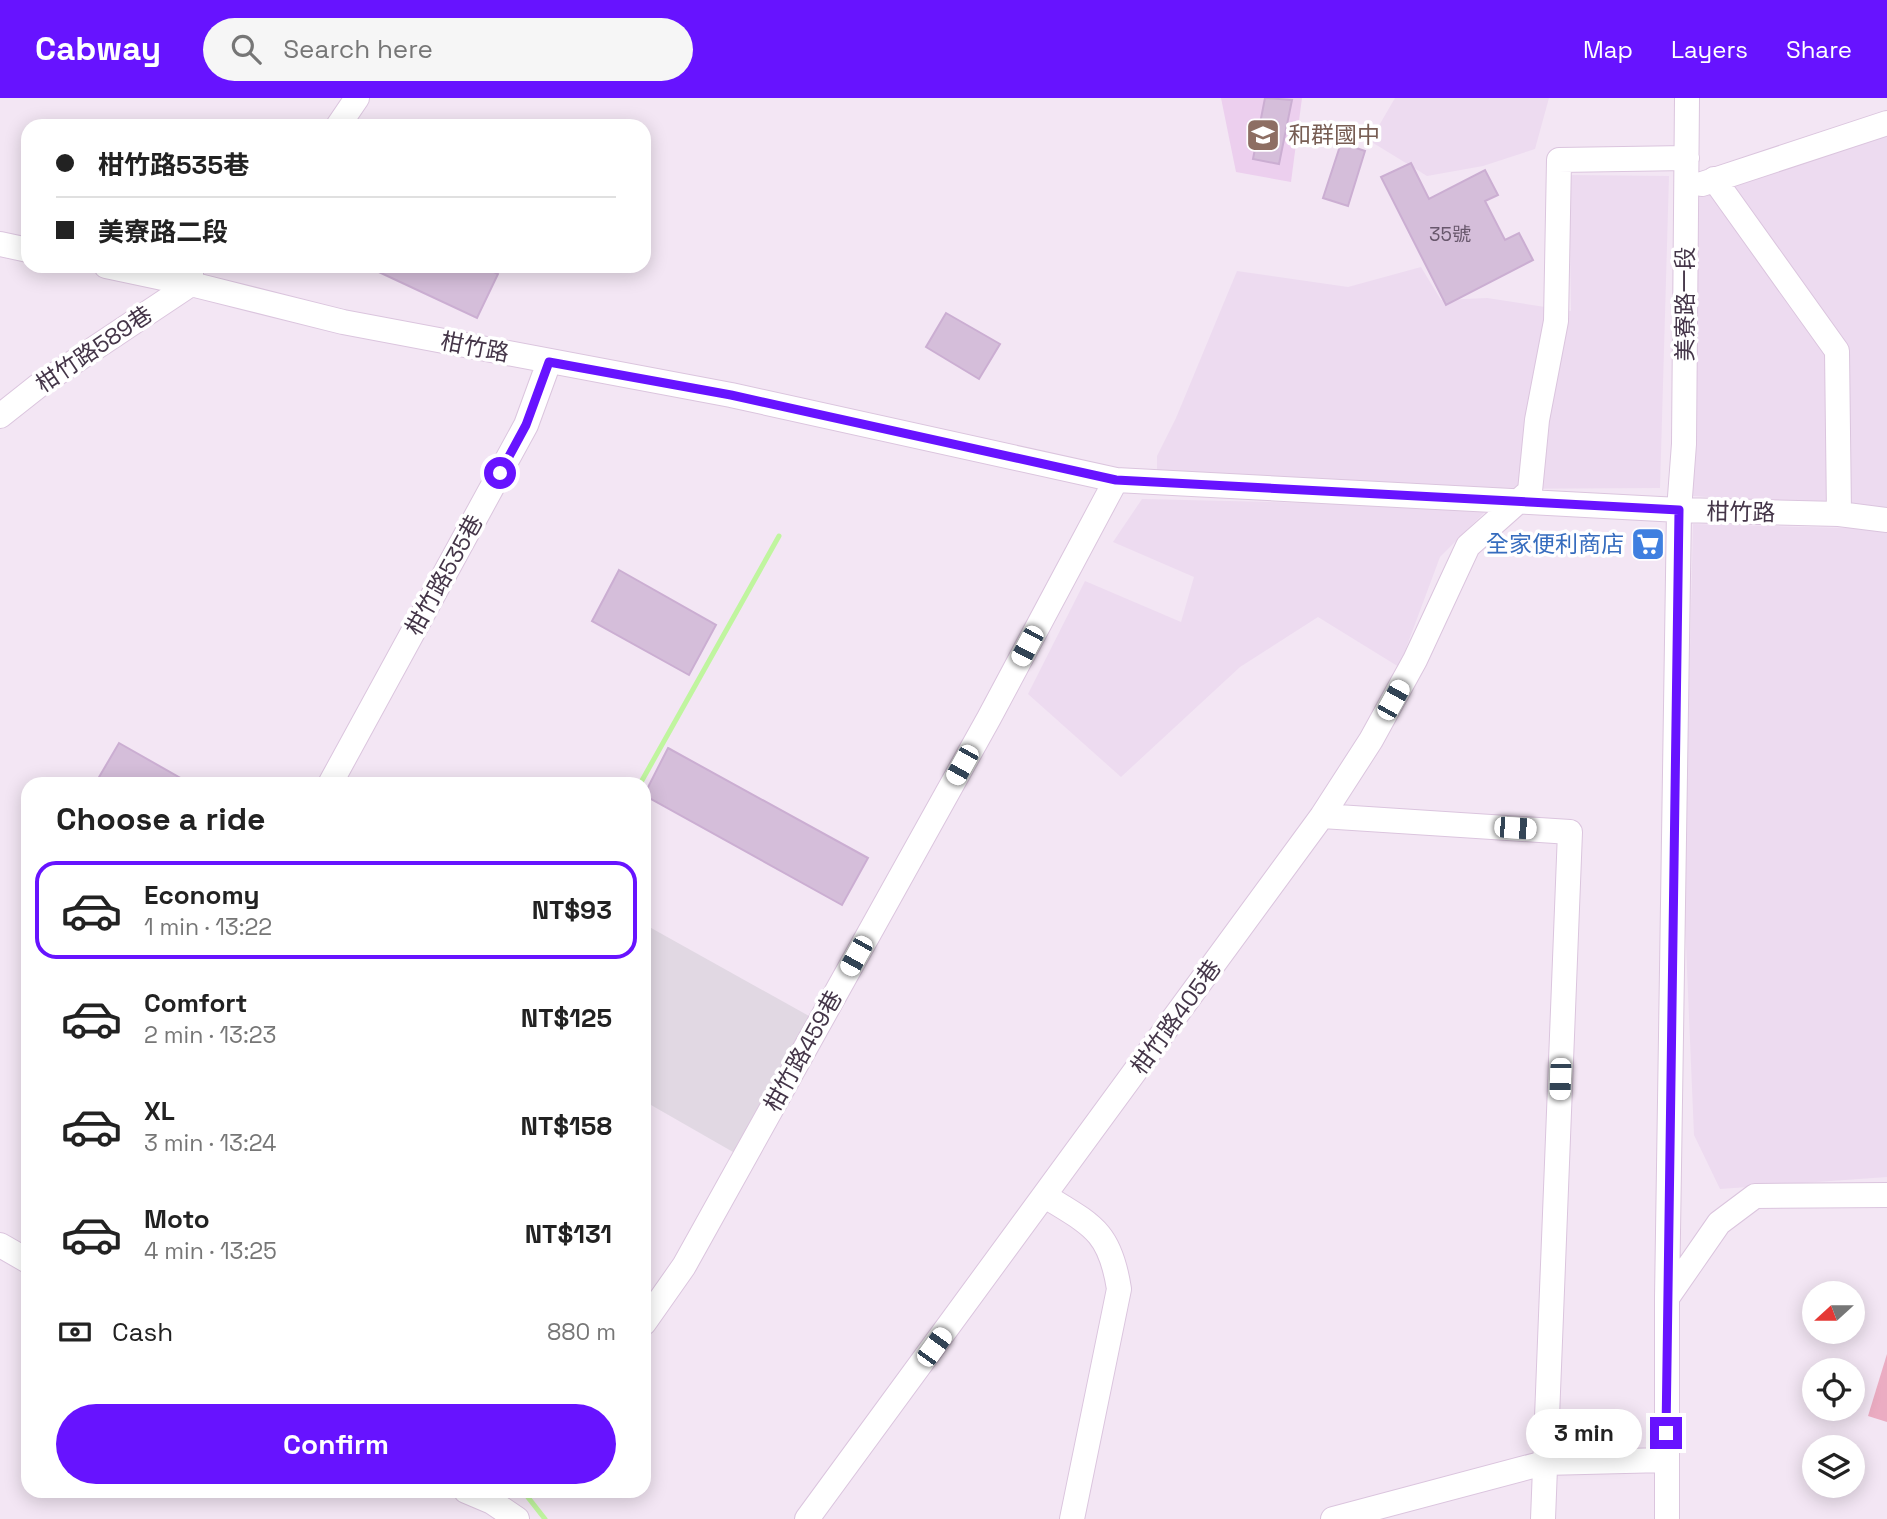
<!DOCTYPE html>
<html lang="en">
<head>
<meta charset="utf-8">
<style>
	body { margin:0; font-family:"Space Grotesk","Noto Sans TC",sans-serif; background:#f6f6f6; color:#222; height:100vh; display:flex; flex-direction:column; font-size:26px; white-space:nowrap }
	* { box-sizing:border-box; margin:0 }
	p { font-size:23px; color:#767676 }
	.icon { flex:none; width:38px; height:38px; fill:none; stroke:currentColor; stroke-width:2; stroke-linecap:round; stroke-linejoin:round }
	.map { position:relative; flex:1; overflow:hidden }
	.details { position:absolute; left:21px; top:679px; width:630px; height:721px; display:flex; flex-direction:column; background:#fff; border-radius:21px; box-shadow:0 4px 18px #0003 }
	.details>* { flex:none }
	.banner { position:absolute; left:21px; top:21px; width:630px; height:154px; border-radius:21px; box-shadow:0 4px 18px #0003; display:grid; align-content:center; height:154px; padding:0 35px; background:#fff }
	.needle { width:46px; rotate:249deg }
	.tools { position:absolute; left:1802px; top:1183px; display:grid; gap:14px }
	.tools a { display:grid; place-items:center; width:63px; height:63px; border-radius:50%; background:#fff; box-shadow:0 4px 18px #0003; font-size:35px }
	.end { position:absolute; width:32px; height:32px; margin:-16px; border:9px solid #6713ff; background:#fff; box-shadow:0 0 0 4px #fff }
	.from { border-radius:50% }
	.bubble { position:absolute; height:49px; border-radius:24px; background:#fff; box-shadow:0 4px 18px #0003; font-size:23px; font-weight:700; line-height:49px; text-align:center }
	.car { position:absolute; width:21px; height:42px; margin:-21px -10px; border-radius:9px; box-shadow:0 0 5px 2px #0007; background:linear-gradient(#fff 24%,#345 0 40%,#fff 0 76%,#345 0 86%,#fff 0) }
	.banner b { display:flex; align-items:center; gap:24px; height:66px; font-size:26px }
	.banner b+b { border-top:2px solid #e0e0e0 }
	.banner i { width:18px; height:18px; background:#222 }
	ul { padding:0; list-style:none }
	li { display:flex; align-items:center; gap:21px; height:98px; margin:0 14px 10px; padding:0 21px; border:4px solid transparent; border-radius:21px }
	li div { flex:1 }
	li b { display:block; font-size:26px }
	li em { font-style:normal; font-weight:700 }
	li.current { border-color:#6713ff }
	li>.icon { width:63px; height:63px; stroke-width:1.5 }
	h2 { padding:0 35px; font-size:32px; line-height:84px }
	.pay { display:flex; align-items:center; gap:18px; height:77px; padding:0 35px; font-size:26px }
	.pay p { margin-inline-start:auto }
	.button { display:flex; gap:14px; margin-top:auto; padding:14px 35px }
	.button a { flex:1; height:80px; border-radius:42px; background:#6713ff; color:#fff; font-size:28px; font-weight:700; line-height:80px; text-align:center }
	header { display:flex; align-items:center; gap:42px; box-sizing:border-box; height:98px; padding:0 35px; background:#6713ff; color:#fff }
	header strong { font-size:33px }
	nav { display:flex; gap:38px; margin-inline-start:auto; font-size:24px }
	.search { width:490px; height:63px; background:#f6f6f6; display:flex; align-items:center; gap:18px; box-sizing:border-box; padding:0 24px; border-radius:38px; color:#767676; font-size:26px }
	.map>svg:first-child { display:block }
</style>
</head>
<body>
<header>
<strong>Cabway</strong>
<div class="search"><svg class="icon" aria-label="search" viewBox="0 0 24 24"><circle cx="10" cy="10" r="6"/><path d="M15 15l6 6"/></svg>Search here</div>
<nav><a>Map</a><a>Layers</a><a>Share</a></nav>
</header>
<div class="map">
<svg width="1887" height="1421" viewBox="0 0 1887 1421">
	<rect width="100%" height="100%" fill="#f3e6f4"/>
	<path fill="#eddbf0" d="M1395 0H1549L1535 51 1483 68 1427 78 1370 43Z
		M1887 36V412L1693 398 1697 96Z
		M1569 77 1669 78 1660 390 1484 391 1157 378V358L1176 320 1237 173 1348 189 1421 169 1441 202 1487 200 1571 213Z
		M1142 401 1490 409 1440 459 1399 569 1318 519 1240 569 1121 679 1028 596 1085 483 1181 524 1194 479 1113 444Z
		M1693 426 1887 431V1079L1720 1091 1694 1037 1684 800Z"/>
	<path fill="#e1d8e3" d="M644 826 809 918 740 1058 644 1003Z"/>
	<path fill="#eccfee" d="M1221 0H1302L1291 84 1236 74Z"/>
	<path fill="#ebacc2" d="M1887 1256V1324L1868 1318Z"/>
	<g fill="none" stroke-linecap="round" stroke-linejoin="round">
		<path stroke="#c0f59f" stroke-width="5" d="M640 686 779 438
			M523 1393 545 1421"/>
	</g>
	<path fill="#d5beda" stroke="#cbaed2" stroke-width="2" d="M1265 0 1292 2 1279 66 1253 61Z
		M1341 45 1365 53 1348 108 1323 100Z
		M1411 65 1429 101 1485 72 1498 97 1485 103 1505 142 1519 135 1533 162 1446 207 1381 79Z
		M366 168H481L498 176 477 220Z
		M946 215 1000 246 979 281 926 249Z
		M619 472 716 527 689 577 592 523Z
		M119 645 191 686H95Z
		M668 650 868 760 842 807 644 697Z"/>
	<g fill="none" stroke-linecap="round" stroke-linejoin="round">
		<g stroke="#dbc5de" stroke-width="26">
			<path id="minor" d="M338 28 357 0
				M1714 81 1837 253 1839 416
				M1702 86 1887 25
				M0 146 28 152
				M106 168 191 186 343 224 731 297 1116 382 1679 412 1839 416 1887 422
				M0 318 38 288 191 186V168
				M330 686 526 327 549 264
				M1322 718 1570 734 1543 1421
				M1045 1098C1092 1127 1110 1133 1119 1191L1072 1421
				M0 1147 28 1163
				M1667 1200 1719 1125 1755 1098 1887 1097
				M644 1225 684 1168 989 620 1116 382
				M466 1393 492 1404 517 1421
				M807 1421 1322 718 1371 642 1415 562 1468 448 1530 393 1537 322 1556 223 1559 62 1687 60
				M1333 1421 1544 1365 1666 1362
				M1667 1421V1200L1679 412 1684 346 1687 0"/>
		</g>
		<use href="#minor" stroke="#fff" stroke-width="24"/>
	</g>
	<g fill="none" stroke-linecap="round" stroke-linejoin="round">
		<path stroke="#6713ff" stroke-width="9" d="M500 375 526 327 549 264 731 297 1116 382 1679 412 1666 1335"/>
	</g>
	<defs>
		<g id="school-square" transform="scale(1.75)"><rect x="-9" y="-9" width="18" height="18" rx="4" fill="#8d6e63" stroke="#fff"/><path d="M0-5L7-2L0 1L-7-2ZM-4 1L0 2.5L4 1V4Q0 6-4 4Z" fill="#fff"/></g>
		<g id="supermarket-square" transform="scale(1.75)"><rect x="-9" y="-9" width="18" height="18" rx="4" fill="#3f7fe0" stroke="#fff"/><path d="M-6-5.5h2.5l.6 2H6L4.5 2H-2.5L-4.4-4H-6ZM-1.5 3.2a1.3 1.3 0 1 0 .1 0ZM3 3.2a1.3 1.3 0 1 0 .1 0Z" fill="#fff"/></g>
	</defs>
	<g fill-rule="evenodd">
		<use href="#school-square" x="1263" y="37"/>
		<use href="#supermarket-square" x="1648" y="446"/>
	</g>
	<g text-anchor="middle" stroke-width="7" stroke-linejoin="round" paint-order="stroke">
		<g font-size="19" fill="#68576c">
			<text x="1450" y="143">35號</text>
		</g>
		<g font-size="23" fill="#785e54" stroke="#fff" text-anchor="start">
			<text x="1288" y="45">和群國中</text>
		</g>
		<g font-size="23" fill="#443548" stroke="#fff">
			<text transform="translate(1685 206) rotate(-90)" y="8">美寮路一段</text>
			<text transform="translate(475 249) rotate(11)" y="8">柑竹路</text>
			<text transform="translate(94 251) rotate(-34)" y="8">柑竹路589巷</text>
			<text transform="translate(1741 414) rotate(1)" y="8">柑竹路</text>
			<text transform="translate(444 477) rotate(-61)" y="8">柑竹路535巷</text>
			<text transform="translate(1176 919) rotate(-54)" y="8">柑竹路405巷</text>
			<text transform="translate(803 953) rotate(-61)" y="8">柑竹路459巷</text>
		</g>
		<g font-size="23" fill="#366cbe" stroke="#fff" text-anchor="end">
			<text x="1624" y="454">全家便利商店</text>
		</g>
	</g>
</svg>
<div class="tools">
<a><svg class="needle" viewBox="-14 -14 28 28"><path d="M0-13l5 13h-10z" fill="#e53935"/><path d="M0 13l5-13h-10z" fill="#767676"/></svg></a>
<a><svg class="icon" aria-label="locate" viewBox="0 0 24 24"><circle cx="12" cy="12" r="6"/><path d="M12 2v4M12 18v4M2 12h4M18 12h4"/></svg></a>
<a><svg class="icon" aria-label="layers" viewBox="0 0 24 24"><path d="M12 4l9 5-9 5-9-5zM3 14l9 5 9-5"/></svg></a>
</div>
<i class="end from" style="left:500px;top:375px"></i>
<i class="end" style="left:1666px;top:1335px"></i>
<div class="bubble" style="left:1526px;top:1311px;width:116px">3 min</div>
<i class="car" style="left:1027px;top:548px;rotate:208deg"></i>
<i class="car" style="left:1393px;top:602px;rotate:29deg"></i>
<i class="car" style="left:962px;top:667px;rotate:209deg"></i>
<i class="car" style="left:1515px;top:730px;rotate:94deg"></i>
<i class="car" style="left:856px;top:858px;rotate:209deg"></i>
<i class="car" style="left:1560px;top:981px;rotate:182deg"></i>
<i class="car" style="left:934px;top:1249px;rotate:36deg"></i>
<div class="banner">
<b><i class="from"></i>柑竹路535巷</b>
<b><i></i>美寮路二段</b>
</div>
<section class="details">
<h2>Choose a ride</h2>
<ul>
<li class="current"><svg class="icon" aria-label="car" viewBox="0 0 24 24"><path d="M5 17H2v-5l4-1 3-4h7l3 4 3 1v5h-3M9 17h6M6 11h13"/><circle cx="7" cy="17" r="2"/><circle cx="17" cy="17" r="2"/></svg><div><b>Economy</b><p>1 min · 13:22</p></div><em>NT$93</em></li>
<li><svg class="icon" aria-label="car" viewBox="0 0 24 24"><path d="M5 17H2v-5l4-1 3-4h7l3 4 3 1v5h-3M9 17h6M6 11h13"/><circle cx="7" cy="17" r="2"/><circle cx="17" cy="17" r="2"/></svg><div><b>Comfort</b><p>2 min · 13:23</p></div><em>NT$125</em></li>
<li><svg class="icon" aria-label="car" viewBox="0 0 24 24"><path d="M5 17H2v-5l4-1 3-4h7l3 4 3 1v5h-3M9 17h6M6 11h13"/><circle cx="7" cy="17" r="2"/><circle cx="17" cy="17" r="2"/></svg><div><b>XL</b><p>3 min · 13:24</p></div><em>NT$158</em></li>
<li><svg class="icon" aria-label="car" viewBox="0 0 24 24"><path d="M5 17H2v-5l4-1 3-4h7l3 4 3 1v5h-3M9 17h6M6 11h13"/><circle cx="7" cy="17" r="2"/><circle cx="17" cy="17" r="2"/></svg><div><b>Moto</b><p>4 min · 13:25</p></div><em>NT$131</em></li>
</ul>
<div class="pay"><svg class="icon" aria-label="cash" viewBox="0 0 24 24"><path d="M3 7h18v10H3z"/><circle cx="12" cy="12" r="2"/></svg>Cash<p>880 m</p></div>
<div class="button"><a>Confirm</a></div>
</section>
</div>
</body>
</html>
